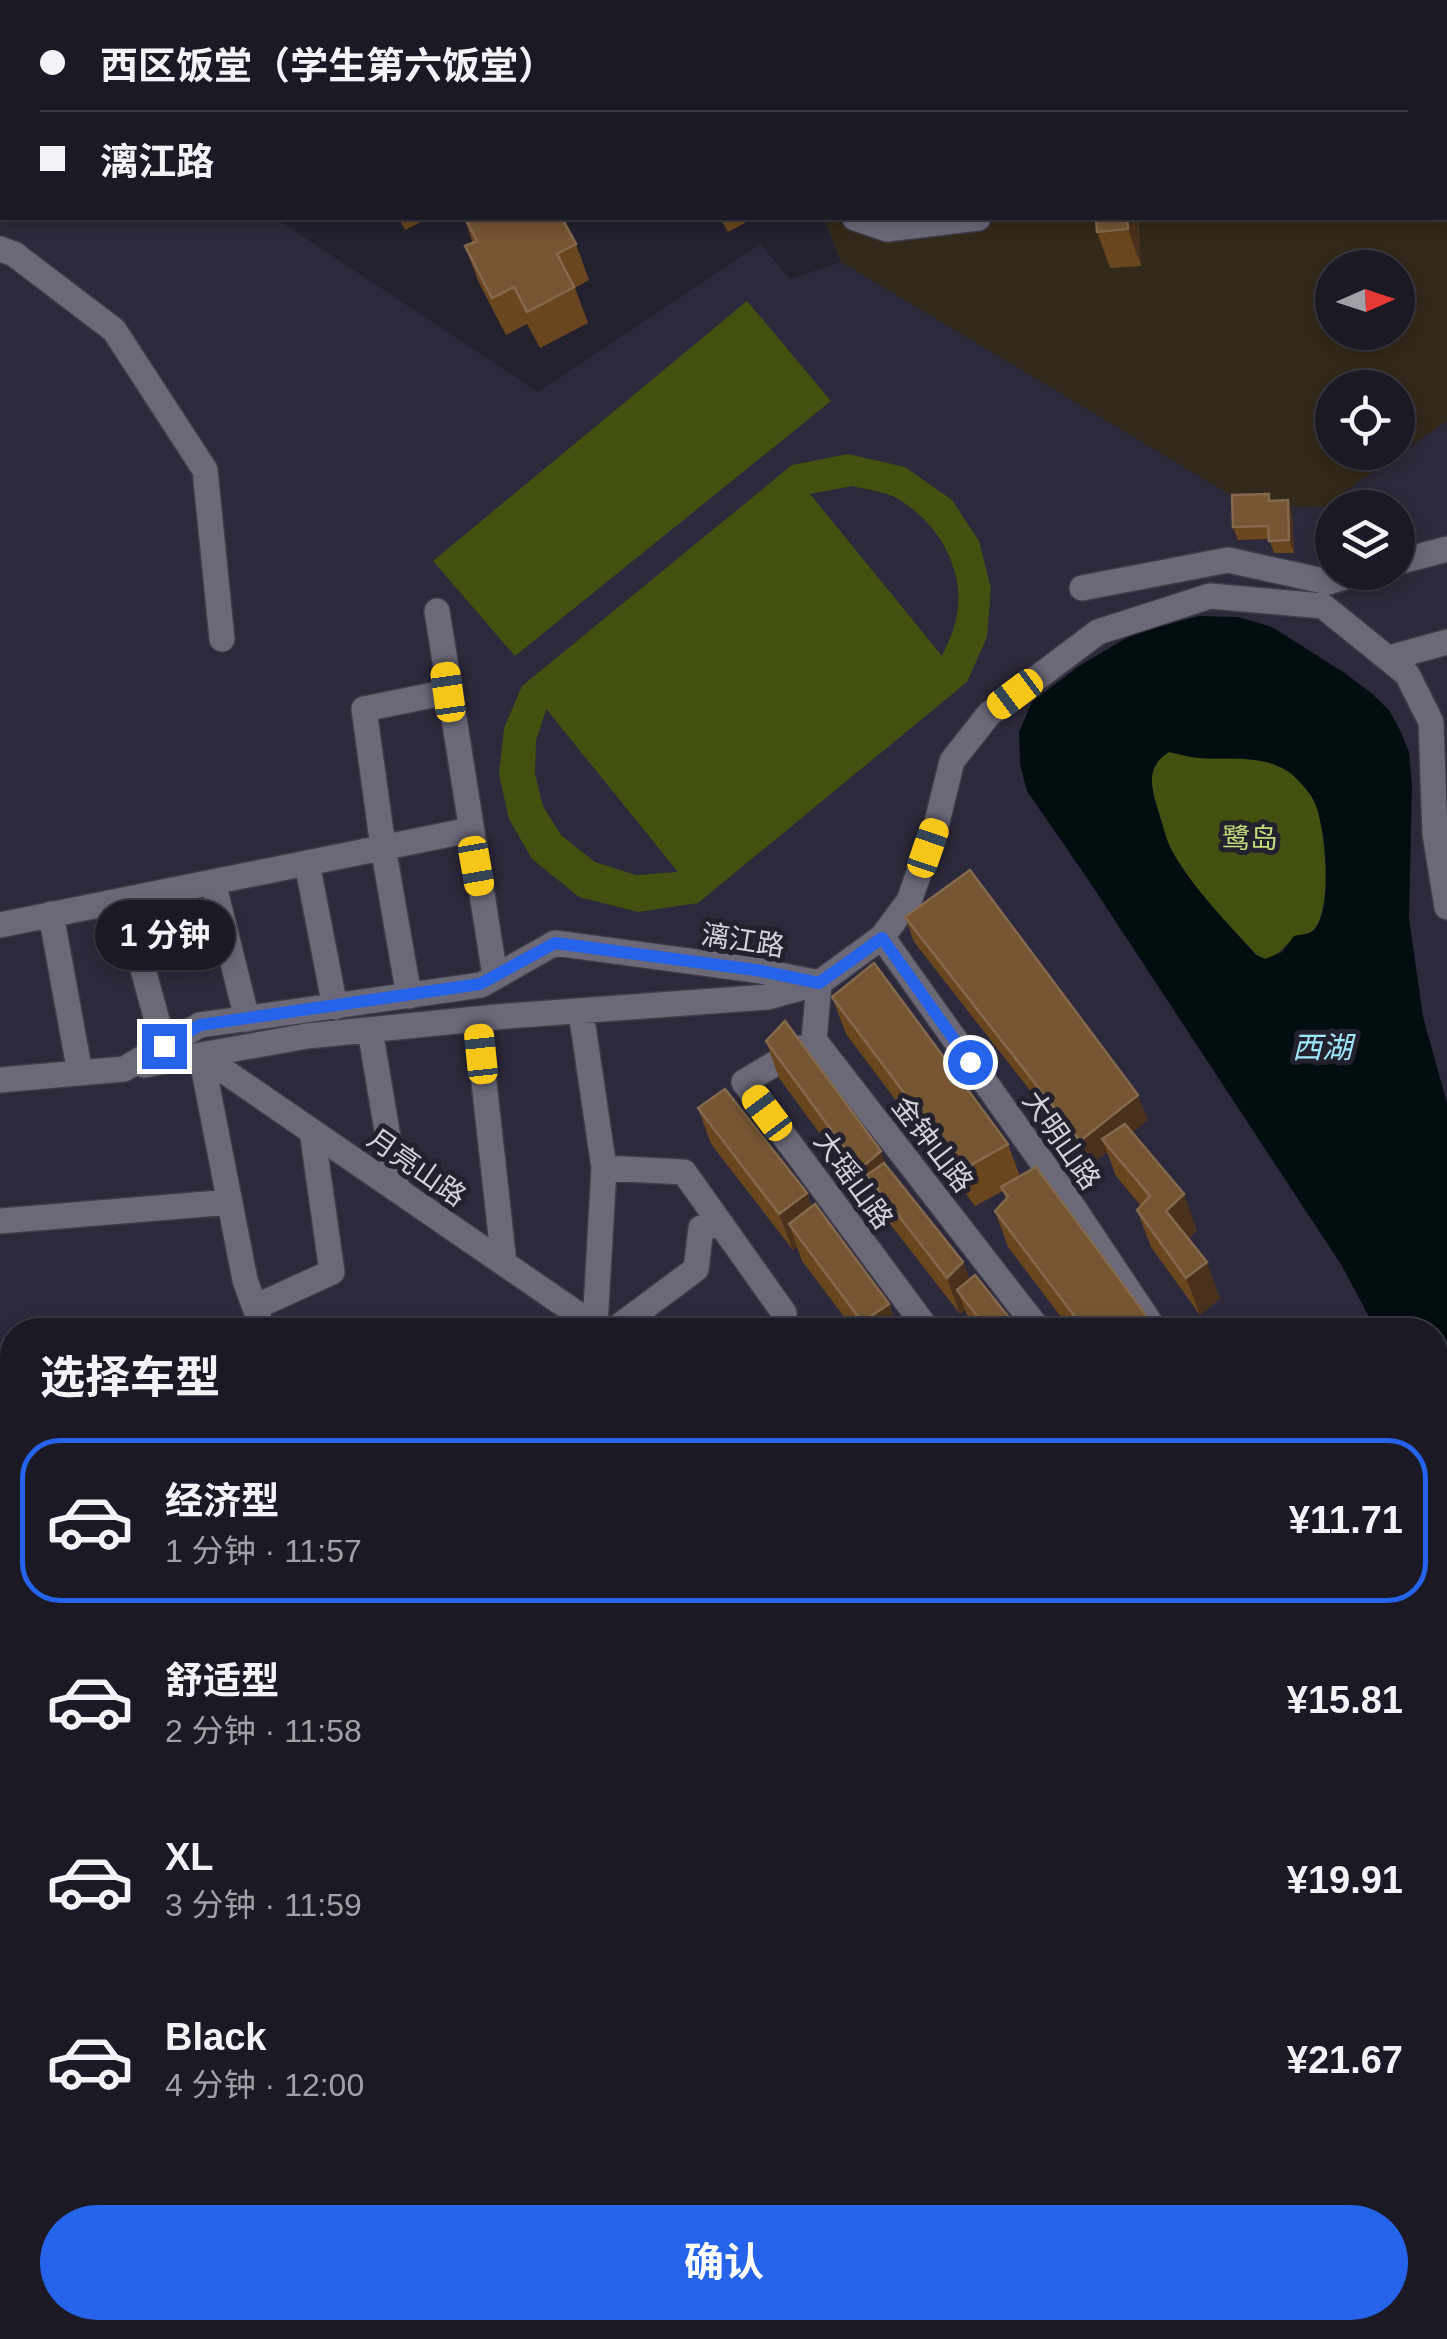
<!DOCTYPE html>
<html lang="zh">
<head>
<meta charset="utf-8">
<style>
	body { margin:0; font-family:Helvetica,"Noto Sans SC",sans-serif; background:#282630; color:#f1f3f6; height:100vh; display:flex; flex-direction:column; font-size:38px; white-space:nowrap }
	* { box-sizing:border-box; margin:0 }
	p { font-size:32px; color:#a0a0a6 }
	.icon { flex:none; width:55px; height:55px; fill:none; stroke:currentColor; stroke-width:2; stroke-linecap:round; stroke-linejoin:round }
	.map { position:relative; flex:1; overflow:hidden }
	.sheet { position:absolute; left:0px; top:1318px; width:1448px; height:1022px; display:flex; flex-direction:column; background:#1b1923; border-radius:40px 40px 0 0; box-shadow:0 5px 15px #0003,0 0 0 2px #393841 }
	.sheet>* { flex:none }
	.banner { position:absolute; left:0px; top:0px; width:1448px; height:220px; box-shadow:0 5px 15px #0003,0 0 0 2px #393841; display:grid; align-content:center; height:220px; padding:0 40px; background:#1b1923 }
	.needle { width:65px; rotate:87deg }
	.fabs { position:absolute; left:1315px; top:250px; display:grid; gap:20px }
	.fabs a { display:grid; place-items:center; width:100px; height:100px; border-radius:50%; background:#1b1923; box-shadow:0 5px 15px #0003,0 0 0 2px #393841; font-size:50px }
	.end { position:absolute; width:45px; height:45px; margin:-22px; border:12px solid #2563eb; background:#fff; box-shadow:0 0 0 5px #fff }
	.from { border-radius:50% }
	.bubble { position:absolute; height:70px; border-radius:35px; background:#1b1923; box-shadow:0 5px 15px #0003,0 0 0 2px #393841; font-size:32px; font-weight:700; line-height:70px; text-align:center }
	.car { position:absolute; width:30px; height:60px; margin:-30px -15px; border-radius:12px; box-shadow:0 0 8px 2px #0007; background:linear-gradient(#f5c518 24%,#345 0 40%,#f5c518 0 76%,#345 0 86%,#f5c518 0) }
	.banner b { display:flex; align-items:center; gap:35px; height:95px; font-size:38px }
	.banner b+b { border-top:2px solid #393841 }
	.banner i { width:25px; height:25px; background:#f1f3f6 }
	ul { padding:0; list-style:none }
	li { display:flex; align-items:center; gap:30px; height:165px; margin:0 20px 15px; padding:0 20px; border:5px solid transparent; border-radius:40px }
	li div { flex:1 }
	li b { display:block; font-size:38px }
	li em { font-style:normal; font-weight:700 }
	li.current { border-color:#2563eb }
	li>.icon { width:90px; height:90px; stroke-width:1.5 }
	h2 { padding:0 40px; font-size:45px; line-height:120px }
	.primary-button { display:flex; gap:20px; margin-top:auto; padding:20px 40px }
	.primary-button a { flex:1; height:115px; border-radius:60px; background:#2563eb; color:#fff; font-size:40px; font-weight:700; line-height:115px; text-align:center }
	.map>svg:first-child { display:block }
</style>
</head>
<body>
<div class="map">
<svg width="1447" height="2339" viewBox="0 0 1447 2339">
	<rect width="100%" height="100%" fill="#24212f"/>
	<path fill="#33291a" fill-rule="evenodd" d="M896 0H1447V421L1323 507 1252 508 841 262 824 218H1445V2H890ZM1332 268H1398V332H1332ZM1332 388H1398V452H1332Z"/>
	<path fill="#2d293c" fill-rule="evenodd" d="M0 57 2 58V218H275L538 392 760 244 790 279 841 262 1252 508 1324 507 1447 421V2339H202L206 2328H1435V1330H12V2216L0 2211ZM1332 508H1398V572H1332Z"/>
	<path fill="#425110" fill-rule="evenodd" d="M747 301 831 401 515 656 433 561Z
		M848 454 905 467 952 500 979 541 991 588 987 637 967 682 698 903 638 912 579 897 532 859 509 819 499 774 504 728 522 686 792 465ZM852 486C867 490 886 491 898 499 941 524 970 577 954 627 951 637 946 647 942 656L810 494ZM546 710H547L678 872 636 875 595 862 561 835 543 806 535 774 536 741Z
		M1169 752C1179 754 1189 757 1199 758 1229 760 1261 754 1289 772 1297 778 1310 792 1314 801 1326 825 1332 907 1315 928 1310 935 1303 933 1296 938 1283 945 1281 955 1266 959L1257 955C1227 923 1194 890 1172 851 1165 838 1162 821 1157 807 1150 783 1147 766 1169 752Z
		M1447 2072V2339H1164L1273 2328H1435V2081Z"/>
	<path fill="#020d10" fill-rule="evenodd" d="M1199 616 1238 617 1272 627 1343 672 1370 692 1389 710 1401 732 1409 752 1412 786 1409 918 1423 1017 1447 1103V1465L1435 1446V1330H1376L1342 1266 1087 878 1027 791 1020 764 1019 732 1032 702 1079 666 1135 633ZM1169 752C1179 754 1189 757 1199 758 1230 760 1262 754 1289 772 1297 778 1310 792 1314 801 1326 825 1333 907 1315 929 1310 935 1302 934 1294 936L1282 952 1265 959 1256 955C1227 922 1194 890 1172 851 1165 838 1162 821 1157 807 1150 783 1147 766 1169 752Z"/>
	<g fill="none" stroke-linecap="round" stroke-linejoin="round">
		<g stroke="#3d3b46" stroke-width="28">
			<path id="street" d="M708 0 709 2
				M0 79 2 80
				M855 218 887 229 978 218
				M0 249 14 254 114 330 205 470 222 639
				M1398 562 1447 549
				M1082 588 1228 560 1328 582 1361 572
				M437 611 495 976
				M1389 658 1447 642
				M307 863 335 1007
				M213 882 247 1019
				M124 900 164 1046
				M51 914 80 1073
				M0 925 470 830
				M882 937 1059 1186 1155 1330
				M409 996 383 847 364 709 448 692
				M581 1012 604 1168 595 1326
				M477 1019 504 1263
				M370 1030 397 1190
				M801 1048 744 1082 928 1330
				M201 1055 595 1326 596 1330
				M201 1055 245 1280 263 1330
				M144 1065 307 1036 507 1016 768 997 819 983 814 1040 1039 1330
				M0 1080 124 1069 200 1025 481 985 555 943 755 970 819 983 882 937 909 901 937 822 952 761 989 714 1098 632 1210 596 1323 606 1407 674 1431 722 1435 834 1447 907
				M604 1168 684 1172 784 1313 785 1330
				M0 1221 230 1202
				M255 1307 332 1272 312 1131
				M614 1330 696 1269 701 1228 721 1224
				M1435 1488 1447 1477
				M1435 1526 1447 1542
				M1435 1888 1447 1903
				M0 2173 12 2177
				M349 2328 369 2339
				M776 2328 778 2339
				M925 2328 927 2331 948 2339
				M855 2339 861 2328
				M1012 2339 1016 2328"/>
		</g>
		<use href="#street" stroke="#6b6878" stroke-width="25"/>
	</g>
	<path fill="#6a461e" d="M588 0H674L675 2H590Z
		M399 218H429L405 230Z
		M464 218H562L576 244 589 280 575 288 588 323 540 348 527 324 506 335 479 283 465 246 473 243Z
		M720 218H754L728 232Z
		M1138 218 1141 266 1110 268 1097 232Z
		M1271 501 1292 513 1294 553H1274L1269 539 1238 540 1233 527Z
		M905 917 1148 1120 1132 1132 1197 1230 1188 1239 1220 1298 1200 1315 1151 1247 1137 1210 1141 1206 1116 1176 1107 1152 1089 1166 914 942Z
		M832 997 1008 1144 1020 1176 1157 1330H1071L1008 1247 995 1211 1006 1199 1003 1191 975 1206 846 1034Z
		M766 1041 886 1165 963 1262 970 1280 1019 1330H974L965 1310 960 1314 880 1211 877 1202 873 1206 779 1078Z
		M698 1108 807 1193 812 1207 889 1304 897 1327 904 1330H854L802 1261 797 1247 793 1250 711 1144Z
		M1435 1561 1447 1575V1670L1435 1654Z
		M0 1744H12V1781H0Z
		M0 1966H12V2038H0Z
		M412 2328H479L480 2339H422Z"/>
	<path fill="#49311c" d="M1127 218H1138L1141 266 1128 229Z
		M1288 500 1292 513 1294 553 1289 540Z
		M1138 1095 1148 1120 1111 1149 1102 1139 1107 1152 1089 1166 1080 1141Z
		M881 1151 894 1187 867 1175 877 1202 873 1206 860 1169Z
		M807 1193 820 1230 789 1224 797 1247 793 1250 779 1214Z
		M1184 1194 1197 1230 1179 1247 1166 1211Z
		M963 1262 977 1298 957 1290 965 1310 960 1314 947 1278Z
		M1207 1262 1220 1298 1200 1315 1186 1278Z
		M889 1304 898 1330H865L862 1322Z
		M1447 1932V1964L1435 1974V1941Z
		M1447 2037V2069L1435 2078V2046Z
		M469 2328H479L480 2339H472Z
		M767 2328H771L772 2339H768Z"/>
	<path fill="#755532" stroke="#84694d" stroke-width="2.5" d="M59 0H120V1L59 2Z
		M214 0H296L297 2H215Z
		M594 0H638L633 2H595Z
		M465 218H562L576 244 557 254 574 287 527 312 514 287 492 298 465 246 477 241Z
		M1096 218H1127L1128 229 1097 232Z
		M1269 494V501L1288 500 1289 540 1269 541 1268 526 1233 527 1232 495Z
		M970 870 1138 1095 1080 1141 905 917Z
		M874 963 1008 1144 962 1170 832 997Z
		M785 1021 881 1151 860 1169 766 1041Z
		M725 1089 807 1193 779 1214 698 1108Z
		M1125 1124 1184 1194 1166 1211 1207 1262 1186 1278 1137 1210 1150 1196 1102 1139Z
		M884 1163 963 1262 947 1278 867 1175Z
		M1036 1167 1157 1330H1085L995 1211 1008 1197 1001 1187Z
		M815 1204 889 1304 862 1322 789 1224Z
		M975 1275 1019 1330H988L957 1290Z
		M900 1324 904 1330H893Z
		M1435 1561 1447 1575V1656L1435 1641Z
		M12 1633V1744H0V1708H3L0 1634Z
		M1435 1899 1447 1915V1932L1435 1941Z
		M0 1966H12V2000L0 2001Z
		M1435 1992 1447 2008V2037L1435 2046Z
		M430 2328H469V2332L437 2336Z
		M503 2328H541L548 2329 551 2328H586L595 2339H499Z
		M705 2328H767L768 2339H707Z"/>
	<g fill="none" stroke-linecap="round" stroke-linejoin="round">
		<path stroke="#2563eb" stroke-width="12" d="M164 1046 200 1025 480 984 555 943 756 970 819 983 882 938 970 1062"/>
	</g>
	<g text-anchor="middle" stroke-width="10" stroke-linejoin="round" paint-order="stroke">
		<g font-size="28" fill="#c2de7c" stroke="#24212f">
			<text x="1250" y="848">鹭岛</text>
		</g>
		<g font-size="28" fill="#d3d1da" stroke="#24212f">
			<text transform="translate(743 940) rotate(9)" y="10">漓江路</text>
			<text transform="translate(1062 1140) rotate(55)" y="10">大明山路</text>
			<text transform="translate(933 1144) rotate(52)" y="10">金钟山路</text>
			<text transform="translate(417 1167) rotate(35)" y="10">月亮山路</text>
			<text transform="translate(854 1180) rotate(54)" y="10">大瑶山路</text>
		</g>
		<g font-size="30" font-style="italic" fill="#9de6fa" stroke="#24212f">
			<text x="1322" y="1058">西湖</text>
		</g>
	</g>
</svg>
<div class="fabs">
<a><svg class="needle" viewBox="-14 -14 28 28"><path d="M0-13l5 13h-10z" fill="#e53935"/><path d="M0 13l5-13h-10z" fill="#a0a0a6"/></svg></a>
<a><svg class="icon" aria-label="locate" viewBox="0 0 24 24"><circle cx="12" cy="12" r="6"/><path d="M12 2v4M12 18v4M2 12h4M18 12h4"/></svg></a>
<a><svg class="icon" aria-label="layers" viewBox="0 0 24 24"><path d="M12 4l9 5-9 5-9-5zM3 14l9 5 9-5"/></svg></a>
</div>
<i class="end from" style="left:970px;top:1062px"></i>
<i class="end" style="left:164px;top:1046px"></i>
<div class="bubble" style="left:95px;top:900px;width:140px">1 分钟</div>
<i class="car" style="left:448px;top:692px;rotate:352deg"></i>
<i class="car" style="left:1015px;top:694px;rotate:233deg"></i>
<i class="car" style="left:928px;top:848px;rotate:19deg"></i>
<i class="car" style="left:476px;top:866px;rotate:170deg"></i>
<i class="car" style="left:481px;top:1054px;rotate:354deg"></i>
<i class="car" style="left:767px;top:1113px;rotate:323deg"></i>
<div class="banner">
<b><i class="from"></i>西区饭堂（学生第六饭堂）</b>
<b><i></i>漓江路</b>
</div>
<section class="sheet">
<h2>选择车型</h2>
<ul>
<li class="current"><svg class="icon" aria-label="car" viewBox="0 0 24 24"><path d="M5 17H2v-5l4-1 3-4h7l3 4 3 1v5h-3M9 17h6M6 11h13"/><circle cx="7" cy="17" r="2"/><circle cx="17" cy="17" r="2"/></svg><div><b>经济型</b><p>1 分钟 · 11:57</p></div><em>¥11.71</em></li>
<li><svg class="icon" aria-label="car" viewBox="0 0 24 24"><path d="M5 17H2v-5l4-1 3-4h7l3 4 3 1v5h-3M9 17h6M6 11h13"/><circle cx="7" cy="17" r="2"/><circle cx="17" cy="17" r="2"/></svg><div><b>舒适型</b><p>2 分钟 · 11:58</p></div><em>¥15.81</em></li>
<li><svg class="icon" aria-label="car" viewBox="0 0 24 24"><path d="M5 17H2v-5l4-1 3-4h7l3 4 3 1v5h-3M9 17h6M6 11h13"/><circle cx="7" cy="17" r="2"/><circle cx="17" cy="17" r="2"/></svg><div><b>XL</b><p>3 分钟 · 11:59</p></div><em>¥19.91</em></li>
<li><svg class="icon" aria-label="car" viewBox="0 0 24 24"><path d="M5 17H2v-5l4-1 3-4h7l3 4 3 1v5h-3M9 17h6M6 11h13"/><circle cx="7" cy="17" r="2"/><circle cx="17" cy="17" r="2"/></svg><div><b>Black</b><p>4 分钟 · 12:00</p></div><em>¥21.67</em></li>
</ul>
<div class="primary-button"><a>确认</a></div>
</section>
</div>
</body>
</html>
